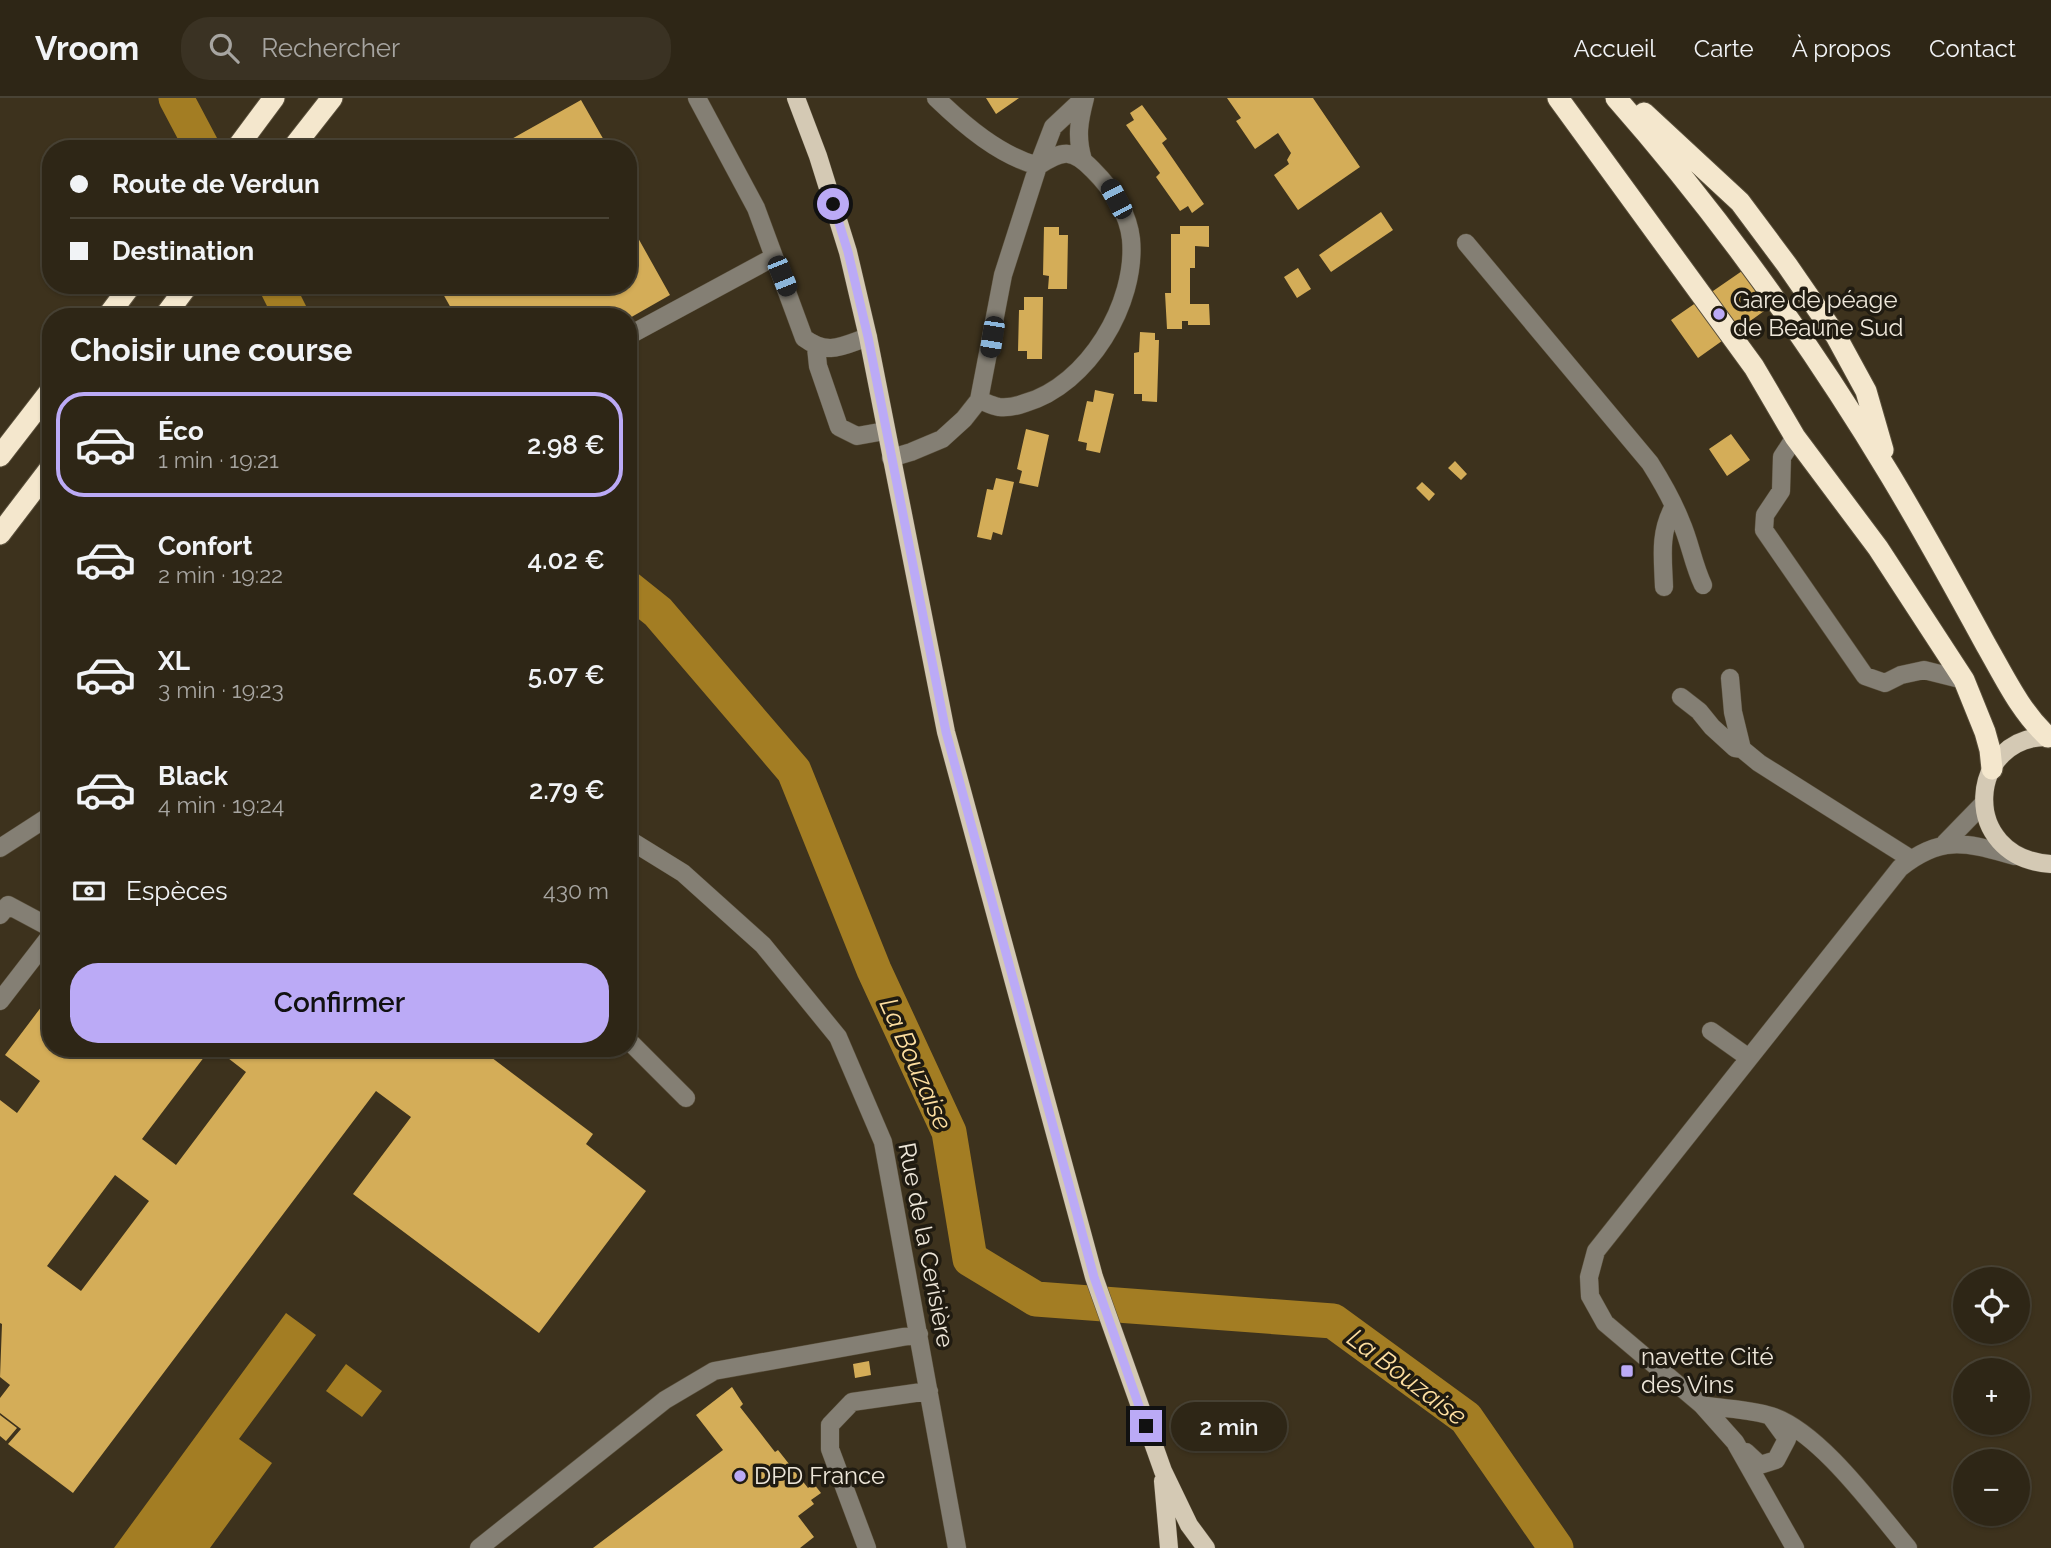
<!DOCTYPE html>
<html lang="fr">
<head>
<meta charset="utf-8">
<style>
	body { margin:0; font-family:Raleway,sans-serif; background:#3a3223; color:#f1f3f6; height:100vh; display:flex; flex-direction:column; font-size:26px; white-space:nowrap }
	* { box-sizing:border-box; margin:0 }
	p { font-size:23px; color:#a7a5a1 }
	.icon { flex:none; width:38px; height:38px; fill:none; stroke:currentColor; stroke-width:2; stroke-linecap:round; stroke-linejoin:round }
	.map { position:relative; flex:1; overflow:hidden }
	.panel { position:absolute; left:42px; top:210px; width:595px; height:749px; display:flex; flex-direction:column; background:#2e2616; border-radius:28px; box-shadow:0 2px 5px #0004,0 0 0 2px #494335 }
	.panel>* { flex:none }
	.guide { position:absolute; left:42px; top:42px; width:595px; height:154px; border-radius:28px; box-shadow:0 2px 5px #0004,0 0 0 2px #494335; display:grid; align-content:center; height:154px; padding:0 28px; background:#2e2616 }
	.fabs { position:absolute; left:1953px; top:1169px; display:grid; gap:14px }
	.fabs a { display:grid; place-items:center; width:77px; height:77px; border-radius:50%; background:#2e2616; box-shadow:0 2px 5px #0004,0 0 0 2px #494335; font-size:35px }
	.end { position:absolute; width:32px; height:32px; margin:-16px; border:9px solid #bbaaf6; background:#111; box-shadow:0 0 0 4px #111 }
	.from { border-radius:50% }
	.bubble { position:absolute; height:49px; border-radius:24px; background:#2e2616; box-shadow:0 2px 5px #0004,0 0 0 2px #494335; font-size:23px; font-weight:600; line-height:49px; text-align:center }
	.car { position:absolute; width:21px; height:42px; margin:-21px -10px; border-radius:9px; box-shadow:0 0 5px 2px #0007; background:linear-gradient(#222 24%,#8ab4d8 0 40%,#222 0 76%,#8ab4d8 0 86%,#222 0) }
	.guide b { display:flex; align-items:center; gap:24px; height:66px; font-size:26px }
	.guide b+b { border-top:2px solid #494335 }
	.guide i { width:18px; height:18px; background:#f1f3f6 }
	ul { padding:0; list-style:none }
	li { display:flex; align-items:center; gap:21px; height:105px; margin:0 14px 10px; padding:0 14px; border:4px solid transparent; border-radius:28px }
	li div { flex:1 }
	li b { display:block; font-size:26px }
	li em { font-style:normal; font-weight:600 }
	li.current { border-color:#bbaaf6 }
	li>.icon { width:63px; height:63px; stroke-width:1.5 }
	h2 { padding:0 28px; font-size:32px; line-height:84px }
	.pay { display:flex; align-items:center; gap:18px; height:77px; padding:0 28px; font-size:26px }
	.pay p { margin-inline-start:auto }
	.cta { display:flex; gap:14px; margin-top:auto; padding:14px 28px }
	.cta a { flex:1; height:80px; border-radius:28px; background:#bbaaf6; color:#111; font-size:28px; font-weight:600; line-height:80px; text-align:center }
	header { display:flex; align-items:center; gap:42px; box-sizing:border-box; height:98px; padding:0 35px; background:#2e2616; border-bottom:2px solid #494335 }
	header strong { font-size:33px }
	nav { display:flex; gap:38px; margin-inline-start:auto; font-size:24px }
	.search { width:490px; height:63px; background:#3a3223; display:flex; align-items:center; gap:18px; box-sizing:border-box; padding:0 24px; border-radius:28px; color:#a7a5a1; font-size:26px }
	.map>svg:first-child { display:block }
</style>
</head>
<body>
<header>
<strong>Vroom</strong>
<div class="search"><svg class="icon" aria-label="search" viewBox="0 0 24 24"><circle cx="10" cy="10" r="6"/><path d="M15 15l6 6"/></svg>Rechercher</div>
<nav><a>Accueil</a><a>Carte</a><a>À propos</a><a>Contact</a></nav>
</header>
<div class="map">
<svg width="2051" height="1450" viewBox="0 0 2051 1450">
	<rect width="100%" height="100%" fill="#3d321d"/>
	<path fill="#a37d23" d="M286 1215 316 1237 239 1341 272 1365 210 1450H114Z
		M346 1266 382 1293 362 1319 326 1293Z"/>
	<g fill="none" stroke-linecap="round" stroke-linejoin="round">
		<path stroke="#a37d23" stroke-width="35" d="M176 0 203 51
			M276 187 292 219
			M628 490 658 514 794 673 874 872 949 1034 970 1161 1036 1201 1333 1223 1466 1320 1556 1450"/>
	</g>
	<path fill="#d4ad58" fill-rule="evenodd" d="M986 0H1019L996 16Z
		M1227 0H1313L1360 69 1298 112 1274 77 1289 66 1287 62 1291 55 1278 35 1255 51 1236 23 1241 20Z
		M581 2 609 51H494Z
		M1142 7 1167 41 1162 45 1204 106 1192 115 1188 108 1180 113 1156 79 1160 75 1126 27 1134 22 1130 15Z
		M1381 114 1393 132 1331 174 1319 157Z
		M628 122 670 197 628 221V219H456L438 187H628Z
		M1180 128H1209V149L1195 148V170H1190V206H1209L1210 227H1188V223H1182V231H1167L1165 195H1171V136H1180Z
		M1044 129H1059V137H1068L1067 191H1048L1049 178 1043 177Z
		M1298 170 1311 191 1297 200 1284 179Z
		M1742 173 1767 211 1698 260 1671 222Z
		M1024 199H1043L1042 261H1027V253H1018L1019 212H1024Z
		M1140 234 1155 235V242H1159L1157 304 1142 303V296H1134V255L1139 254Z
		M1095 292 1114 296 1100 355 1086 352 1087 345 1078 343 1087 303 1093 304Z
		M1026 331 1049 337 1038 389 1019 385 1022 373 1017 371Z
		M1731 336 1750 362 1727 378 1709 351Z
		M1455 363 1467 376 1461 382 1448 370Z
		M996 380 1014 384 1002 437 993 434 991 442 977 439 987 391 993 392Z
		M1422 384 1435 396 1429 403 1416 390Z
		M48 900 51 902V950H211L142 1041 176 1067 246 974 215 950H479L593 1036 586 1046 646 1093 539 1235 353 1096 411 1019 376 993 73 1395 8 1346 21 1331 0 1315V1300L10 1287 0 1279 2 1226 0 1225V1002L17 1015 40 983 5 957ZM115 1077 149 1103 81 1193 47 1168Z
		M869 1263 871 1277 855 1280 853 1266Z
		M732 1289 743 1306 740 1309 775 1354 778 1352 808 1390 814 1386 821 1395 811 1402 814 1406 798 1418 814 1439 800 1450H593L723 1352 696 1317Z
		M0 1317 17 1330 6 1343 0 1338Z"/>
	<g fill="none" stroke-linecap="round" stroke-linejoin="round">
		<g stroke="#594f3b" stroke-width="19">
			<path id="minor" d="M697 0 756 110 804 240C828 258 842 248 868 239
				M936 0C965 28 999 57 1038 68 1062 52 1072 50 1093 72 1111 90 1128 114 1131 141 1137 205 1088 287 1025 305 1017 308 1008 310 999 309 992 308 985 304 979 302
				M1083 62C1076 39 1079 23 1085 0
				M1466 145 1650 365C1662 384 1673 403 1681 424 1690 444 1693 466 1703 487
				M628 238 774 159
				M816 249 818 268 839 329 857 338 885 333
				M1795 339 1782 359 1781 393 1765 417 1764 432 1865 578 1885 585 1901 577 1924 572 1964 582
				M891 360 911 354 942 341 964 321 979 302 1003 177 1038 68 1053 29 1084 0
				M1664 489C1663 460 1659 436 1673 410
				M1730 580 1733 614 1742 651
				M1681 599 1699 613 1712 629 1735 650 1742 651 1759 665 1911 761
				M628 741 683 775 763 847 838 939 883 1044 957 1450
				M1945 745 1983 706
				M0 750 51 717
				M0 817 8 807 51 830
				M0 903 51 837
				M1711 933 1749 960
				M628 942 686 1000
				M1702 1307C1724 1311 1750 1311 1771 1318 1819 1333 1875 1411 1908 1450
				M1746 1354 1760 1367 1776 1362 1787 1341 1771 1319
				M479 1450 665 1302 714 1273 919 1236
				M867 1450 830 1351V1327L852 1304 929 1293
				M1795 1450 1735 1344 1702 1307 1605 1225 1590 1198 1589 1179 1596 1153 1900 770C1942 736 1967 745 2015 758"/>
		</g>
		<g stroke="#594f3b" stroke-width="19">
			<path id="major" d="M796 0 818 58 848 154 868 239 946 634 1094 1179 1163 1373 1189 1427 1206 1450
				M2051 639C1967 635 1957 760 2051 766
				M1163 1383 1169 1450"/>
		</g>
		<g stroke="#594f3b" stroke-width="23">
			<path id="highway" d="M1558 0 1754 269 1795 339 1878 450 1964 582 1985 634 1990 652 1992 671
				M1616 0C1719 117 1809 243 1890 377 1923 432 1955 490 1986 547 2005 580 2020 613 2048 639
				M1644 15 1740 104 1787 167 1836 238 1866 293 1883 352
				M236 51 274 0
				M292 51 332 0
				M107 219 131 187
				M164 219 188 187
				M0 358 51 292
				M0 436 51 369"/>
		</g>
		<use href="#minor" stroke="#847f74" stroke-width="18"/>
		<use href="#major" stroke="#d4c9b4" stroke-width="18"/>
		<use href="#highway" stroke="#f4e7cd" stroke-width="21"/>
	</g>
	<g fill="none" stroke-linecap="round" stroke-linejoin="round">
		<path stroke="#bbaaf6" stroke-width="9" d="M833 106 848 154 868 239 946 634 1094 1179 1146 1328"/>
	</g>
	<g fill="#bbaaf6" stroke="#201b11" stroke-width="2.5">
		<circle cx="1719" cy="216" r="7"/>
		<rect x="1620" y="1266" width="14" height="14" rx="3.5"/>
		<circle cx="740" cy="1378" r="7"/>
	</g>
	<g text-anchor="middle" stroke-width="7" stroke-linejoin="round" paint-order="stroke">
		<g font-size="24" fill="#ede6d9" stroke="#201b11" text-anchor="start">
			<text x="1733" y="210">Gare de péage<tspan x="1733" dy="28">de Beaune Sud</tspan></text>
			<text x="1641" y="1267">navette Cité<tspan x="1641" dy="28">des Vins</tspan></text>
			<text x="754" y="1386">DPD France</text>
		</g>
		<g font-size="24" fill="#ede6d9" stroke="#201b11">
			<text transform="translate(926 1147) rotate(79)" y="8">Rue de la Cerisière</text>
		</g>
		<g font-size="26" font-style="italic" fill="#fddea0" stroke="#201b11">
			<text transform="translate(916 966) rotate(66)" y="9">La Bouzaise</text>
			<text transform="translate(1407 1279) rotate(37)" y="9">La Bouzaise</text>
		</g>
	</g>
</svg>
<div class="fabs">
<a><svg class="icon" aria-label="locate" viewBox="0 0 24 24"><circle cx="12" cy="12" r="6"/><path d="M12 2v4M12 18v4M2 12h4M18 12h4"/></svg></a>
<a>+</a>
<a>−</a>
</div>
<i class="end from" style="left:833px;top:106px"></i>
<i class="end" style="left:1146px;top:1328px"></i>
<div class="bubble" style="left:1171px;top:1304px;width:116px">2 min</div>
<i class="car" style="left:1116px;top:101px;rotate:332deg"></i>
<i class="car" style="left:782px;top:178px;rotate:158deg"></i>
<i class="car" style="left:992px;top:239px;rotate:189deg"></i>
<div class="guide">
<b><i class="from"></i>Route de Verdun</b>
<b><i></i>Destination</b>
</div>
<section class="panel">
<h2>Choisir une course</h2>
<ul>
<li class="current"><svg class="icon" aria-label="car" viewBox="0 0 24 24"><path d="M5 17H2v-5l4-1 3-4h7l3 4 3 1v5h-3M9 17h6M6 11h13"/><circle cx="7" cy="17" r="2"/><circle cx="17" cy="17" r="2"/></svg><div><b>Éco</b><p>1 min · 19:21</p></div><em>2.98 €</em></li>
<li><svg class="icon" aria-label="car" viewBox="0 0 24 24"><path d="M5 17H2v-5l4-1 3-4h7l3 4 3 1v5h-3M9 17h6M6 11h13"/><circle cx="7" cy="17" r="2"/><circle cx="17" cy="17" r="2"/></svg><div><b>Confort</b><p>2 min · 19:22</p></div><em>4.02 €</em></li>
<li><svg class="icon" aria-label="car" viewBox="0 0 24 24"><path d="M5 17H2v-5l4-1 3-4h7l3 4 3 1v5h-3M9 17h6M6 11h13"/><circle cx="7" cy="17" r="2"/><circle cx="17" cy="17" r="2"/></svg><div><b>XL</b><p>3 min · 19:23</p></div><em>5.07 €</em></li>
<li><svg class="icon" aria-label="car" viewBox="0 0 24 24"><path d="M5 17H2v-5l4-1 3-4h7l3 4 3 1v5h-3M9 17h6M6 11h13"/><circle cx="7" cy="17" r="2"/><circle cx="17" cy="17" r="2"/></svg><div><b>Black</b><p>4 min · 19:24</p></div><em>2.79 €</em></li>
</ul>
<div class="pay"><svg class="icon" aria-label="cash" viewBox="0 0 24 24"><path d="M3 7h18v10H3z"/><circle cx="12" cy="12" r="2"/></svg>Espèces<p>430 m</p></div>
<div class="cta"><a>Confirmer</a></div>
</section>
</div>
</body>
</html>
